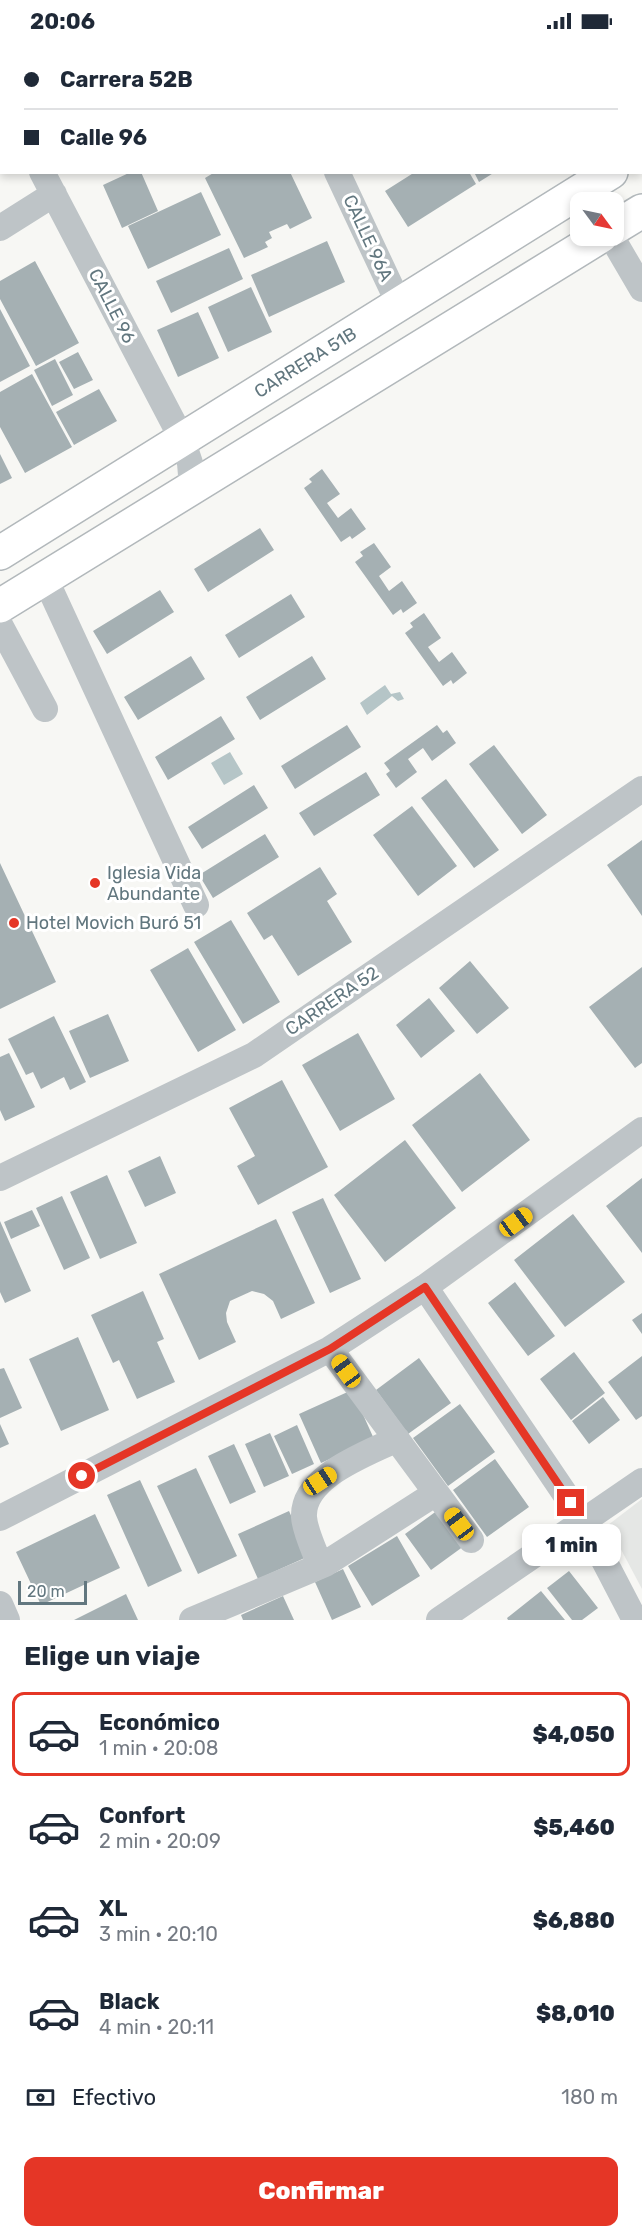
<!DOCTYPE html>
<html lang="es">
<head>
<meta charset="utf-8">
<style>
	body { margin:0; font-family:Rubik,sans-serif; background:#f6f6f7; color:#1f2937; height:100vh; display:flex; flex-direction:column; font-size:22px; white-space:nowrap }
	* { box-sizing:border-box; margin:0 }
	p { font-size:20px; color:#747a83 }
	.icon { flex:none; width:33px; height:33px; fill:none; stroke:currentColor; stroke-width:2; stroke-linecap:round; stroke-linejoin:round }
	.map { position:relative; height:1578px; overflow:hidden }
	.side { display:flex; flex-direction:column; background:#fff; flex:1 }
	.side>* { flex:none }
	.hud { position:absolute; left:0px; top:0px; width:642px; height:132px; box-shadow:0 3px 9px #0003; display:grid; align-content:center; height:132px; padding:0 24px; background:#fff }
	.needle { width:39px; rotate:123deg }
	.buttons { position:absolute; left:570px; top:150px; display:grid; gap:12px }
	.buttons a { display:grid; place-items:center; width:54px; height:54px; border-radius:12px; background:#fff; box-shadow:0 3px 9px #0003; font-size:30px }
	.scale { position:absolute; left:18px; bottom:15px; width:69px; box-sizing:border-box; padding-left:6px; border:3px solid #62777f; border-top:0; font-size:16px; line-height:21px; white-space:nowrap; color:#62777f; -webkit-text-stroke:4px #fff; paint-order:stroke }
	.end { position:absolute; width:27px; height:27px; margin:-14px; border:8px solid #e53626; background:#fff; box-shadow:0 0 0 3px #fff }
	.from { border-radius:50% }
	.bubble { position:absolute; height:42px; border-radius:12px; background:#fff; box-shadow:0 3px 9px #0003; font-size:20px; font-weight:800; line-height:42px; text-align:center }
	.car { position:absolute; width:18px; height:36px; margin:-18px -9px; border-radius:8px; box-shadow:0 0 4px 2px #0007; background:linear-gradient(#f5c518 24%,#345 0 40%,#f5c518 0 76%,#345 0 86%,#f5c518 0) }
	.hud b { display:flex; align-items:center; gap:21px; height:57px; font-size:22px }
	.hud b+b { border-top:2px solid #e0e1e3 }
	.hud i { width:15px; height:15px; background:#1f2937 }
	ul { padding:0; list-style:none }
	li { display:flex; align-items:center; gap:18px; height:84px; margin:0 12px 9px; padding:0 12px; border:3px solid transparent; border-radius:12px }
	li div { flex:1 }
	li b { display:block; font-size:22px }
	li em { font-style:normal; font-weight:800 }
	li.active { border-color:#e53626 }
	li>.icon { width:54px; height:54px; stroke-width:1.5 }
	h2 { padding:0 24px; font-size:27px; line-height:72px }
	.pay { display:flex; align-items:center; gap:15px; height:66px; padding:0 24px; font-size:22px }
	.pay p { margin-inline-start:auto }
	.action { display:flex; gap:12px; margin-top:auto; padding:12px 24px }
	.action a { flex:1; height:69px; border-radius:12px; background:#e53626; color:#fff; font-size:24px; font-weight:800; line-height:69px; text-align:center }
	.status { display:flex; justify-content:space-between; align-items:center; height:42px; padding:0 30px; background:#fff; direction:ltr }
	.status svg { height:16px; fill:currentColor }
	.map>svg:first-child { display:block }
</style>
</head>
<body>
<div class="status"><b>20:06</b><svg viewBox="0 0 49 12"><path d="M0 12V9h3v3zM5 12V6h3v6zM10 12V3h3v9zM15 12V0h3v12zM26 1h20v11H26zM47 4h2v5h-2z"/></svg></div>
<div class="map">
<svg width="642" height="1578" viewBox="0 0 642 1578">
	<rect width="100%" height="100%" fill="#f7f7f4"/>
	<path fill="#e5e7e5" d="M642 1457V1547L608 1483Z"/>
	<path fill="#b5c5c7" d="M385 643 391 652 400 650 404 657 398 659 392 654 367 673 360 661Z
		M230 710 243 732 224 743 211 721Z"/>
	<path fill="#a5b0b3" d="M131 130H141L158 169 122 186 103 143Z
		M215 130H290L312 176 290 187 287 182 269 190 272 196 265 200 268 205 244 216 205 136Z
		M415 130H469L476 142 408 185 385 149Z
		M474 130H495L479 140Z
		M201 150 221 193 148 227 128 184Z
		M327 199 345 240 269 275 251 233Z
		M229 206 243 237 171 271 156 239Z
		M35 219 79 301 36 324 0 257V239Z
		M251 245 272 290 228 310 208 265Z
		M0 267 30 324 0 340Z
		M198 270 219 316 178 335 157 288Z
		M78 310 93 338 74 347 59 320Z
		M55 317 73 353 52 364 34 328Z
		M32 332 72 405 25 431 0 385V350Z
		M99 347 117 379 74 403 56 370Z
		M0 412 12 436 0 442Z
		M322 427 340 452 327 461 338 476 351 466 366 487 352 497 350 494 341 500 304 446 312 440 309 437Z
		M260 486 274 508 208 550 194 527Z
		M374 501 391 525 379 534 389 549 402 539 417 561 403 571 401 567 393 573 355 520 363 514 360 510Z
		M160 548 174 570 107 612 93 589Z
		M291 552 305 575 239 616 225 593Z
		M424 571 441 596 428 605 439 620 452 610 467 631 453 642 451 638 443 644 405 591 413 585 410 581Z
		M191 614 205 637 138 678 124 655Z
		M312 614 326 637 260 678 246 655Z
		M221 674 235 697 168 738 155 715Z
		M347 683 361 705 295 747 281 724Z
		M437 683 443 691 447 688 456 701 432 719 423 706 408 717 417 730 396 746 386 732 390 729 384 721Z
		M494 703 547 773 522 792 469 722Z
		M366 730 380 753 314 794 299 771Z
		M446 737 499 808 474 826 421 756Z
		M254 743 268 766 202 807 188 785Z
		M412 764 457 824 418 854 373 793Z
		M265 792 279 815 213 856 199 833Z
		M642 798V874L607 823Z
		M0 821 56 940 0 967Z
		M320 825 337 852 327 859 352 900 298 934 272 893 264 898 247 871Z
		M231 878 280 960 243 982 194 900Z
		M188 906 236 988 198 1010 150 928Z
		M470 919 509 966 477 992 439 946Z
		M642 925V1021L635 1026 589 965Z
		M429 956 455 989 421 1016 396 983Z
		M108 972 129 1019 90 1036 69 989Z
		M54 974 86 1040 70 1048 64 1035 41 1047 33 1030 26 1033 8 997Z
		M358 991 395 1057 340 1089 302 1023Z
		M9 1011 35 1065 5 1079 0 1068V1015Z
		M480 1031 530 1098 462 1150 412 1083Z
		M282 1038 328 1125 258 1163 237 1124 255 1114 229 1066Z
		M405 1098 456 1166 385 1220 334 1153Z
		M160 1114 176 1151 145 1165 128 1129Z
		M107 1133 137 1201 100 1217 70 1150Z
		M642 1136V1211L606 1164Z
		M62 1154 90 1216 64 1228 36 1166Z
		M323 1156 361 1237 330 1251 292 1170Z
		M32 1168 40 1184 11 1197 4 1180Z
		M573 1172 625 1240 565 1285 514 1218Z
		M276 1177 315 1261 281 1277 273 1259 264 1252 252 1249 230 1259 226 1271 227 1280 236 1300 199 1318 159 1232Z
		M0 1179 31 1249 5 1261 0 1250Z
		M515 1240 555 1294 528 1314 488 1261Z
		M143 1249 164 1297 157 1300 175 1340 137 1357 119 1318 113 1321 91 1273Z
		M642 1271V1292L632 1278Z
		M78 1295 109 1368 61 1389 29 1317Z
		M574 1310 605 1351 571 1378 540 1337Z
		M642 1314V1374L636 1378 608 1340Z
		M419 1316 451 1361 408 1392 376 1348Z
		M4 1326 22 1366 0 1376V1327Z
		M352 1348 374 1397 321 1421 299 1372Z
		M603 1355 620 1378 589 1402 572 1379Z
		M460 1362 495 1410 448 1444 413 1396Z
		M0 1382 9 1402 0 1406Z
		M297 1383 314 1422 292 1432 274 1394Z
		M270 1391 289 1434 264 1445 245 1402Z
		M234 1402 256 1450 230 1462 208 1414Z
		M495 1417 529 1465 487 1495 453 1448Z
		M196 1426 237 1514 198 1532 157 1444Z
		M140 1438 182 1529 148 1545 107 1453Z
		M438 1468 464 1504 431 1528 405 1492Z
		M289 1469 309 1514 258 1537 238 1492Z
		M95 1472 120 1526 41 1563 16 1510Z
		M397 1494 420 1534 372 1564 348 1524Z
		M343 1527 361 1565 332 1578 315 1540Z
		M569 1529 598 1566 582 1578H572L547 1546Z
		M541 1549 565 1578H508L507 1576Z
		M126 1552 138 1578H74Z
		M283 1554 294 1578H243L241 1573Z"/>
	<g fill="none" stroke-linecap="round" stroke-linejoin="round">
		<g stroke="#b2b8bb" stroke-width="36">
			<g id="major">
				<path d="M640 112 642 111"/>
				<path d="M614 186 642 169"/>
				<path id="s1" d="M0 511 611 130"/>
				<path d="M0 564 601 194"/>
			</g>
		</g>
		<path stroke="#bec4c7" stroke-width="26" d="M273 0 274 2
			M0 53 2 56
			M42 130 182 397 190 421 192 445
			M337 130 399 262
			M0 186 54 152
			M611 194 642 247
			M45 536 196 863
			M0 583 45 667
			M0 1136 254 1013 642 747
			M425 1245 584 1480 635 1578
			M330 1307 471 1498
			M0 1476 330 1307 425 1245 642 1088
			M320 1524C315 1509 305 1490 304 1475 302 1434 367 1412 397 1397
			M0 1562 7 1578
			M192 1578 325 1522 436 1451
			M439 1578 642 1439"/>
		<use href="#major" stroke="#fff" stroke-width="33"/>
	</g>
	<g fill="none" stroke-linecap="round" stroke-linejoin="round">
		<path stroke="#e53626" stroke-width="8" d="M82 1434 330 1307 425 1245 571 1461"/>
	</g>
	<g fill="#e53626" stroke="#fff" stroke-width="2">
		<circle cx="95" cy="841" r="6"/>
		<circle cx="14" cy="881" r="6"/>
	</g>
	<g text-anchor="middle" stroke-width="6" stroke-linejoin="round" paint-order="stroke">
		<g font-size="18" fill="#62777f" stroke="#fff">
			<text transform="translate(368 196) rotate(65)" y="6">CALLE 96A</text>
			<text transform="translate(112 264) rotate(63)" y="6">CALLE 96</text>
			<text dy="6" stroke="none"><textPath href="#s1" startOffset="360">CARRERA 51B</textPath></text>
			<text transform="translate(332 959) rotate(-34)" y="6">CARRERA 52</text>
		</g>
		<g font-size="18" fill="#62777f" stroke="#fff" text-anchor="start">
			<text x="107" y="837">Iglesia Vida<tspan x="107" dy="21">Abundante</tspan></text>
			<text x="26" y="887">Hotel Movich Buró 51</text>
		</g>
	</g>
</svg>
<div class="buttons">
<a><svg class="needle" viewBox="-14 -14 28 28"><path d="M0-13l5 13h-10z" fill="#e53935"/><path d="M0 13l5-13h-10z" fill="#747a83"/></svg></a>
</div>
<div class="scale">20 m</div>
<i class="end from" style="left:82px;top:1434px"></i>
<i class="end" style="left:571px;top:1461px"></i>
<div class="bubble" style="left:522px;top:1482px;width:99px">1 min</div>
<i class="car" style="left:516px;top:1180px;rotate:54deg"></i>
<i class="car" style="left:346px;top:1329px;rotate:324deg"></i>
<i class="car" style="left:320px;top:1439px;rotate:57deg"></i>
<i class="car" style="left:459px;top:1482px;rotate:323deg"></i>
<div class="hud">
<b><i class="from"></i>Carrera 52B</b>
<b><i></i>Calle 96</b>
</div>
</div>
<section class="side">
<h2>Elige un viaje</h2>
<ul>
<li class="active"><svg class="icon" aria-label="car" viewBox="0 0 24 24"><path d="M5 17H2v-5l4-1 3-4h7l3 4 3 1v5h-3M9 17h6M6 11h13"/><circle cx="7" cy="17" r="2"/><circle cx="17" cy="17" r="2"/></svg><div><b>Económico</b><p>1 min · 20:08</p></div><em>$4,050</em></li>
<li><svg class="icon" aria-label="car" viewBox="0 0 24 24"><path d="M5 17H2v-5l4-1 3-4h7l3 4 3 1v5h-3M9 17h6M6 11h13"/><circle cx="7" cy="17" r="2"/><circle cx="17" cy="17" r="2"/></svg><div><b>Confort</b><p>2 min · 20:09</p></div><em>$5,460</em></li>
<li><svg class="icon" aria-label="car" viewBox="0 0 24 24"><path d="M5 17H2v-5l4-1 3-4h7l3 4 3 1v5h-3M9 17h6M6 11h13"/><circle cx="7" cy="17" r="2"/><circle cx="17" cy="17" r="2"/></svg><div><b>XL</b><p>3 min · 20:10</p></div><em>$6,880</em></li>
<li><svg class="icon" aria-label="car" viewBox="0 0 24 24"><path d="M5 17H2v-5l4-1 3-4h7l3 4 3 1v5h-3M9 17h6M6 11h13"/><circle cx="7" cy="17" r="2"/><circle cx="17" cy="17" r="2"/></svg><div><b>Black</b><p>4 min · 20:11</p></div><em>$8,010</em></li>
</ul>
<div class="pay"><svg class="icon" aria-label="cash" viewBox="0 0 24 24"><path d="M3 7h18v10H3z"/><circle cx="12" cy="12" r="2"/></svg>Efectivo<p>180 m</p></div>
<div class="action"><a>Confirmar</a></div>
</section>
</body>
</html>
